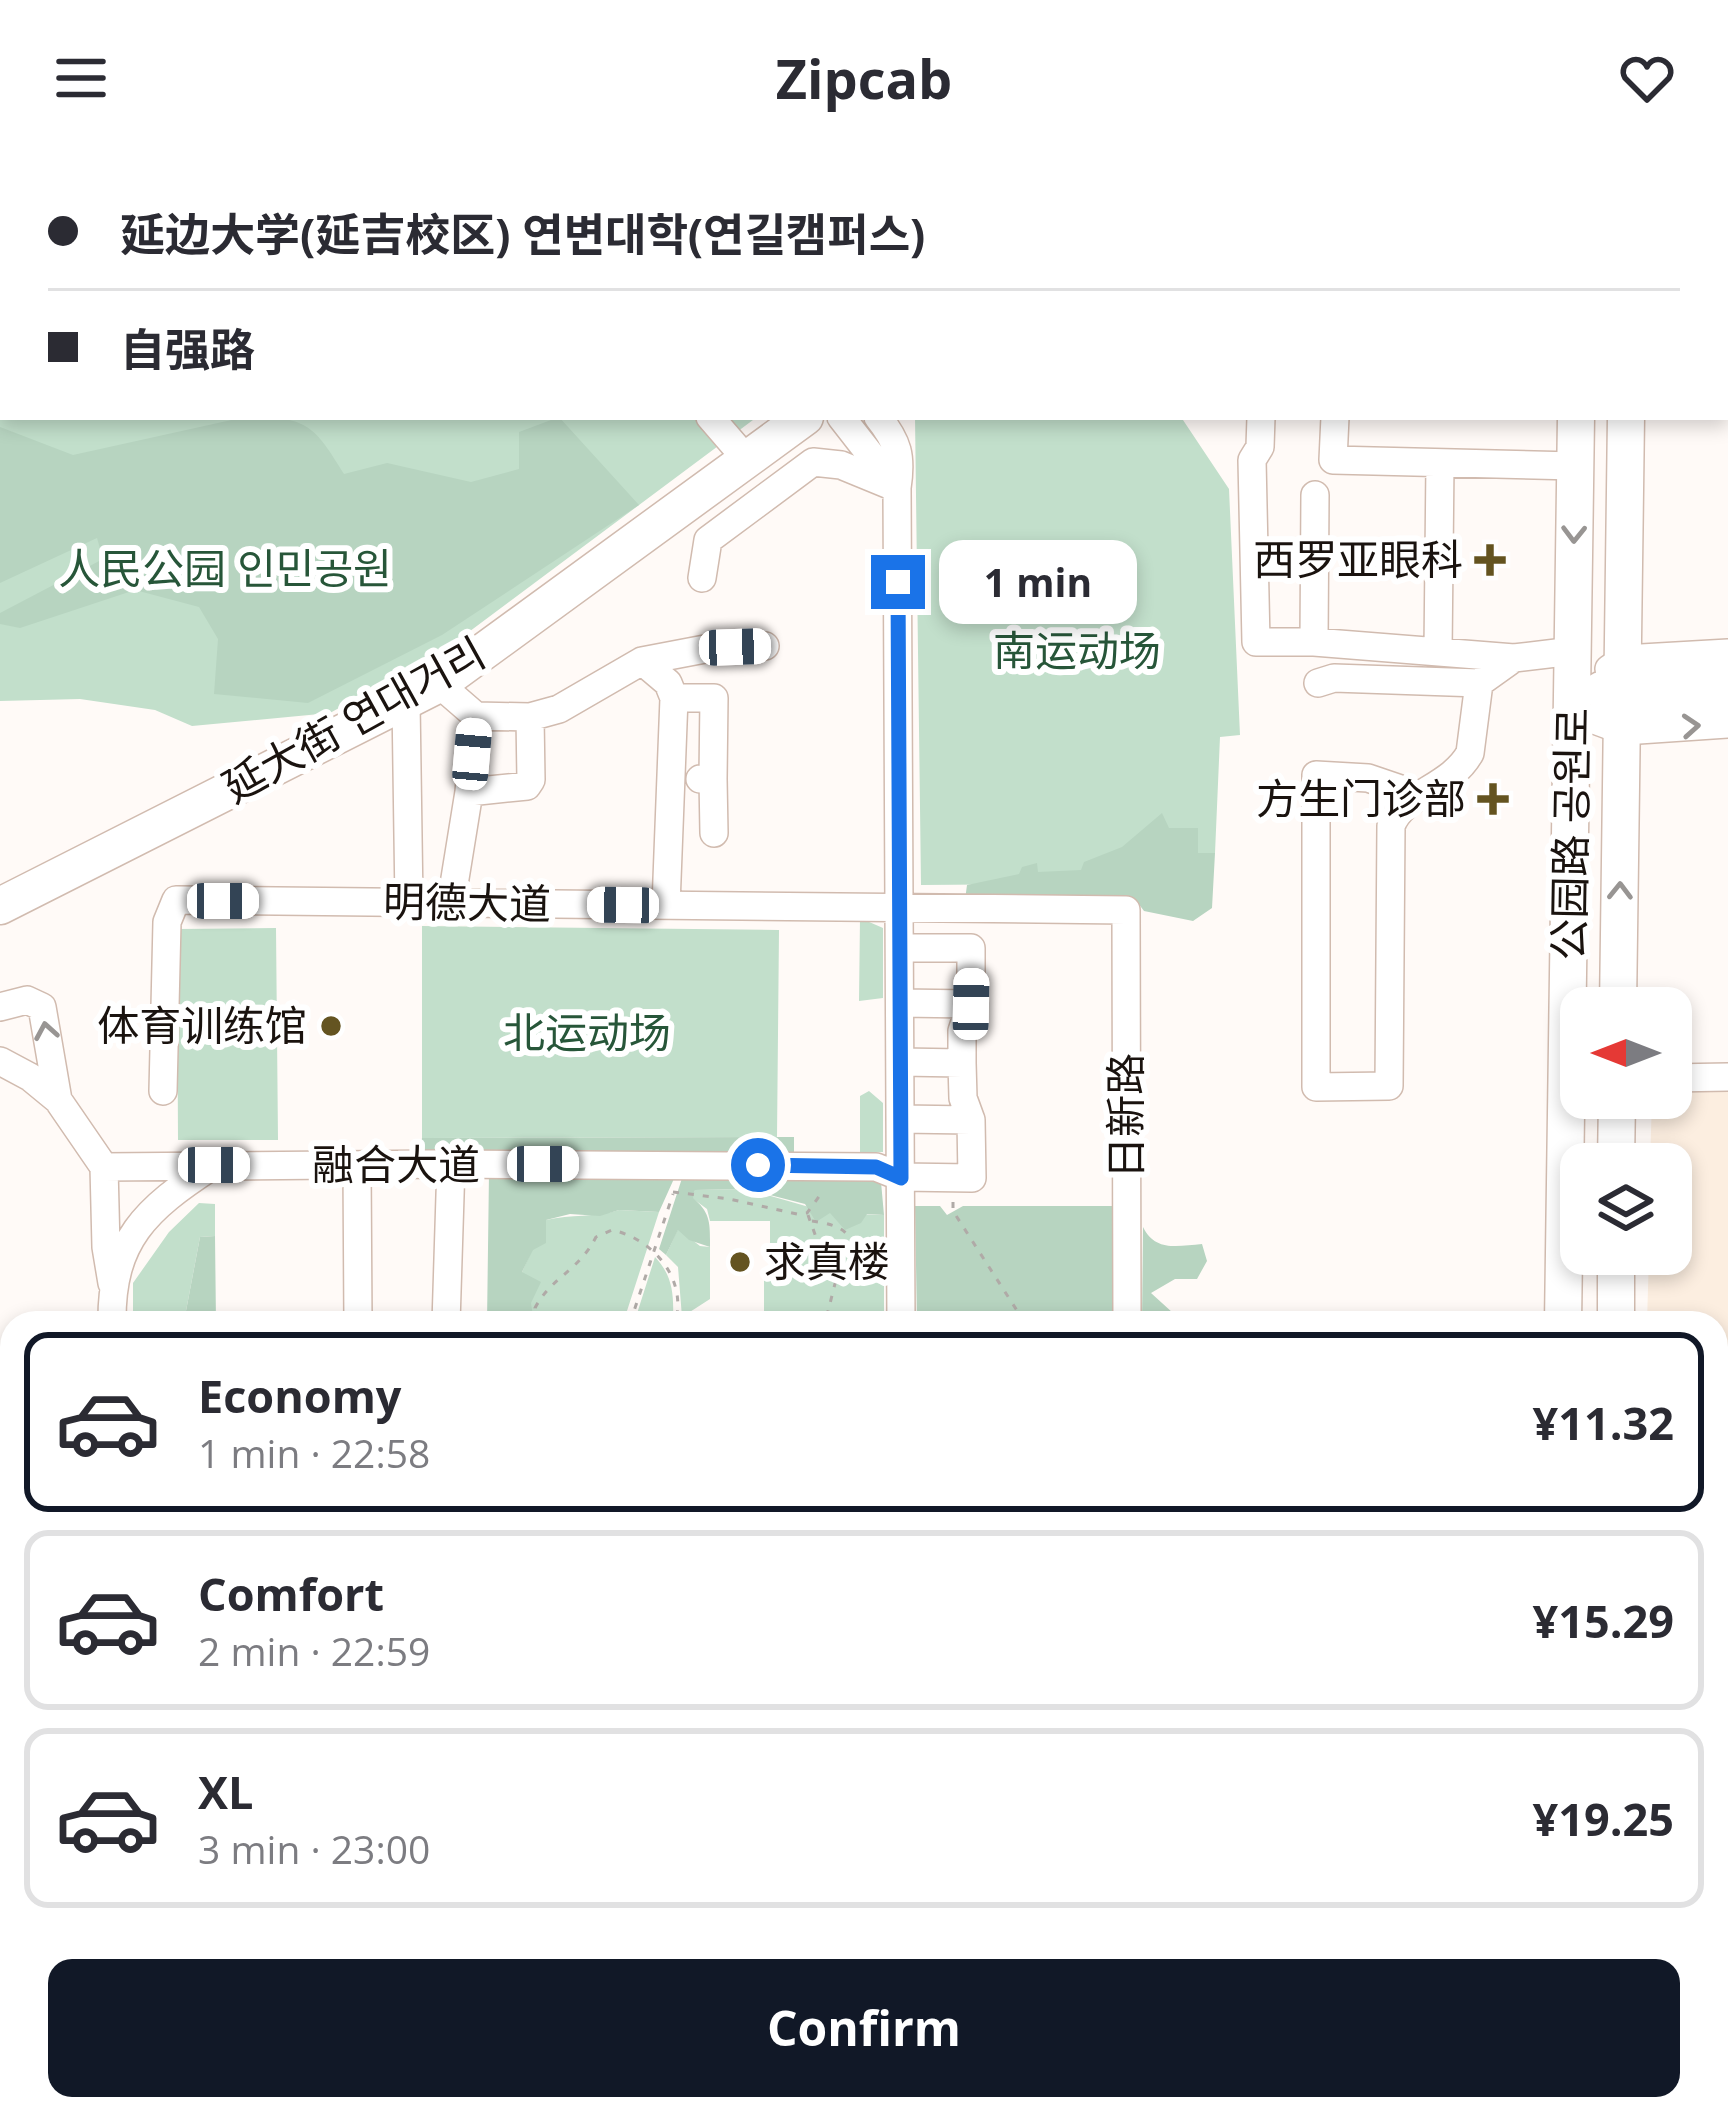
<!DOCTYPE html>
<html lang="en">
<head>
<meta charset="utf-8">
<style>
	body { margin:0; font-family:"Open Sans","Noto Sans SC","Noto Sans KR",sans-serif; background:#f2f2f3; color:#2b2b33; height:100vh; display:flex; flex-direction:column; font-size:45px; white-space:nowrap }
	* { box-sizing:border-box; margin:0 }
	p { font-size:39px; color:#7c7c81 }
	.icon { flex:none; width:66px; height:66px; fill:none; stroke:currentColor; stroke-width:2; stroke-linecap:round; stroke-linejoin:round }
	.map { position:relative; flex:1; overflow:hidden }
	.details { position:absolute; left:0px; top:1155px; width:1728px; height:810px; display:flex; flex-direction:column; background:#fff; border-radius:36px 36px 0 0; box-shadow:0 6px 18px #0003 }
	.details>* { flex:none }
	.hud { position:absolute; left:0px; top:0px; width:1728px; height:264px; box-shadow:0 6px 18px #0003; display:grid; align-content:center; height:264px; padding:0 48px; background:#fff }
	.needle { width:78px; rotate:270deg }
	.tools { position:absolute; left:1560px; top:831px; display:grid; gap:24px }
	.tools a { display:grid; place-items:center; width:132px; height:132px; border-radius:24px; background:#fff; box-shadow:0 6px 18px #0003; font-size:60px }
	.end { position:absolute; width:54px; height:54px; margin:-27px; border:15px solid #1a73e8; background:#fff; box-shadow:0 0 0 6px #fff }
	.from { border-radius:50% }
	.bubble { position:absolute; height:84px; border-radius:24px; background:#fff; box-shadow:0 6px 18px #0003; font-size:39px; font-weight:700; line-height:84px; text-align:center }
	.car { position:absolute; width:36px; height:72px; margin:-36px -18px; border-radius:15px; box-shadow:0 0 9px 3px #0007; background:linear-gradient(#fff 24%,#345 0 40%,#fff 0 76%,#345 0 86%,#fff 0) }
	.hud b { display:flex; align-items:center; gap:42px; height:114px; font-size:45px }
	.hud b+b { border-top:3px solid #e1e1e2 }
	.hud i { width:30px; height:30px; background:#2b2b33 }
	ul { padding:21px 0 0; list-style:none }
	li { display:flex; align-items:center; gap:36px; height:180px; margin:0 24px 18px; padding:0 24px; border:6px solid #e1e1e2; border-radius:24px }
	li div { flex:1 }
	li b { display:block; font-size:45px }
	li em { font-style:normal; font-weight:700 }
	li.on { border-color:#111827 }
	li>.icon { width:108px; height:108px; stroke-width:1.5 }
	.action { display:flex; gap:24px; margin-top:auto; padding:24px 48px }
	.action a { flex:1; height:138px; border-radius:24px; background:#111827; color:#fff; font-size:48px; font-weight:700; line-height:138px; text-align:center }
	header { display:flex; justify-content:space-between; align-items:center; height:156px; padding:0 48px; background:#fff; font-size:54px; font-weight:700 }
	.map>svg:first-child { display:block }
</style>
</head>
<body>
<header><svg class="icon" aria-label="menu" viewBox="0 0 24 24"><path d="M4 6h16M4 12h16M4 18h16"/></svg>Zipcab<svg class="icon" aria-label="heart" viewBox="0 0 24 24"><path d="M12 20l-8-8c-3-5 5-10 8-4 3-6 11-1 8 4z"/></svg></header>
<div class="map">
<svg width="1728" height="1965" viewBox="0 0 1728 1965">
	<rect width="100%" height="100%" fill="#fffaf7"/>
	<path fill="#fceee0" d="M1728 933V1208H1716V1167H1647L1649 1098H1671V1008H1650L1652 942H1671V934Z
		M1716 1242H1728V1965H1650V1953H1716Z"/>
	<path fill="#c2dfcb" d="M0 0H780L3 3V261H757L450 490 330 557 192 570 155 554 80 543 0 545Z
		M915 261H1181L1229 333 1240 579 1220 581 1215 697 1198 698V727L921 729Z
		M860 762 883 772V842L859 845Z
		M422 770 779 774 777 981 422 982Z
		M276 772 278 984H178L177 773Z
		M869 935 883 947V996H860V940Z
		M746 1033 830 1057 884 1059V1167H764V1121L770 1120V1065H710L707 1053 692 1042 695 1034Z
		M199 1047 215 1048V1080L200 1081 186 1155 168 1159 165 1167H133V1127L169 1076Z
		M619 1054 659 1056 626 1158 605 1157 592 1167H534L522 1116 546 1064C571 1058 595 1062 619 1054Z
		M678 1073 700 1090 710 1091V1143L682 1161 678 1111 666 1099Z
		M655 1101C672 1119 674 1137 673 1162L671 1167H634Z"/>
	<path fill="#b7d4c0" d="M255 0H528L256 3Z
		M245 261C306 261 313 267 344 318L387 307 471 326 519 313V276L559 261 639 349 442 479 308 547 214 538 218 483 199 451 135 434 20 472 0 468V457L103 403 97 382 0 427V271L73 299Z
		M1162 657 1169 672H1198V697H1215L1212 752 1193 765 1144 755 1138 747 965 744 967 729 1019 718 1022 711 1037 707 1038 716 1081 714 1084 706 1122 691Z
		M794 981V998L419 1000 422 982Z
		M677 1016 659 1056 619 1054 600 1060 570 1058 546 1064V1087L533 1094 522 1116 541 1126 531 1147 534 1167H487L489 1017Z
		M684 1016 863 1020 881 1026 884 1059 867 1058 861 1067 845 1074 830 1057 816 1066 805 1048 746 1033 695 1034 693 1042C711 1057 710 1068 710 1091L689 1084 678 1074 666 1099 659 1093Z
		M915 1050H940L947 1059 963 1050H1116L1117 1167H917Z
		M1143 1071C1155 1096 1178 1090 1202 1088L1207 1105 1197 1123H1175L1151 1137 1184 1167H1142Z
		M215 1080 216 1167H165L168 1159 186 1155 200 1081Z
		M12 1212V1408H0V1213Z
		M0 1428H12V1561L0 1564Z
		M356 1953H477V1965H356Z"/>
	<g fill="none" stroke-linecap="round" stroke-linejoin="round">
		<g stroke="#d1bbaf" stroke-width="30">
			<path id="minor" d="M796 0V3
				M913 0 914 3
				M1063 0 1066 3
				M1462 0V3
				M998 3V0
				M1258 3V0
				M1360 3V0
				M1725 221H1728
				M710 261 748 305
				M841 261 894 329
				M878 261C898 286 902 300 897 332L901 1167
				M1261 261 1260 291 1252 304 1256 486H1314L1514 502
				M1335 261 1333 304 1575 310
				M702 422 708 384 813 306 841 309 897 332
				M1314 486 1315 339
				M1438 496 1440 307
				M642 505 668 527 674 542 666 749
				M1609 513 1624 503 1728 497
				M1318 527 1334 522 1479 527
				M439 528 476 560 530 561 559 553 642 505 705 493 765 490
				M674 542H714L713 623
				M406 546 409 747
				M1573 556 1624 575 1728 568
				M700 623H713L714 677
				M469 636 527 630 531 624 530 561
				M1421 640 1368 622 1316 619V931L1389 930 1391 670C1403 637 1451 632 1470 597L1479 527 1514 502 1573 495
				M451 747 469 636 476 560
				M901 847 971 848
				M0 851 27 844 42 851 58 944
				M0 905 30 921 58 944 104 1011 106 1091 112 1127
				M901 906 962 907
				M1671 922 1728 921
				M163 935 167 766 176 744 1126 754 1127 1167
				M901 963 971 964
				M357 1010 358 1167
				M104 1011 451 1008 876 1011 901 1021 972 1022 971 964 963 942 962 907V875L971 848V792H901
				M112 1167C111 1084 146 1053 212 1010
				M446 1167 451 1008
				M1716 1221H1728
				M0 1605 12 1600
				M489 1953V1965
				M639 1953 640 1965
				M1140 1953V1965
				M22 1965 118 1953
				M337 1965V1953
				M689 1965V1953"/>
		</g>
		<g stroke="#d1bbaf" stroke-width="39">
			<path id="major" d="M1134 3 1138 0
				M1579 3V0
				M1630 3V0
				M1601 534 1665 522 1728 517
				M1612 553 1728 545
				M0 750 439 528 805 261
				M1618 852 1626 261
				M1616 1008 1617 942
				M1563 1167 1576 261
				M1616 1167V1098
				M1557 1965V1953
				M1610 1965V1953"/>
		</g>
		<path stroke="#b0aaa7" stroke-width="3" stroke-dasharray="6 9" stroke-linecap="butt" d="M673 1036 729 1043 797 1058 807 1057 823 1035
			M953 1046V1055L1025 1167
			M808 1059 821 1095 838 1116 825 1167
			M812 1065C847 1070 846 1076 863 1102L879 1107
			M538 1167 535 1152C551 1121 578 1116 596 1081L612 1074C654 1083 688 1124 675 1167
			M630 1167 673 1038
			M0 1420H12"/>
		<use href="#minor" stroke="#fff" stroke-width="27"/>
		<use href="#major" stroke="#fff" stroke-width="36"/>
	</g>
	<defs><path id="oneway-chevron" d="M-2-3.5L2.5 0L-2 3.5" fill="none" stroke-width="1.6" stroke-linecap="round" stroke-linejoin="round" transform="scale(3)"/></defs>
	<g stroke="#989593">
		<use href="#oneway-chevron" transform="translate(1574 378) rotate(91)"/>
		<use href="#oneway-chevron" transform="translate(1691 570) rotate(-4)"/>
		<use href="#oneway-chevron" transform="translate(1620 735) rotate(-89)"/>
		<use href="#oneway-chevron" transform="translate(46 875) rotate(-100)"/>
	</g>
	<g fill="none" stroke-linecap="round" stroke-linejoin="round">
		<path stroke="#1a73e8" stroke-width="15" d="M758 1009 876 1011 901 1022 898 426"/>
	</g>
	<g fill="#645421" stroke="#fff" stroke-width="4.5">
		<path d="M1484 386h12v12h12v12h-12v12h-12v-12h-12v-12h12z"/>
		<path d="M1487 625h12v12h12v12h-12v12h-12v-12h-12v-12h12z"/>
		<circle cx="331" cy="870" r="12"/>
		<circle cx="740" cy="1106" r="12"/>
	</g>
	<g text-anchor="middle" stroke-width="12" stroke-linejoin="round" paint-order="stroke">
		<g font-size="42" fill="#1a130f" stroke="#fff" text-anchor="end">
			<text x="1463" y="419">西罗亚眼科</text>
			<text x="1466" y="658">方生门诊部</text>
			<text x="307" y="885">体育训练馆</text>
			<text x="764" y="1121" text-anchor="start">求真楼</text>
		</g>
		<g font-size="42" fill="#275639" stroke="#fff">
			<text x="225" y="428">人民公园 인민공원</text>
			<text x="1077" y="510">南运动场</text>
			<text x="587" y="892">北运动场</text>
		</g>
		<g font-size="42" fill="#1a130f" stroke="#fff">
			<text transform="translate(354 564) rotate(-29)" y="15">延大街 연대거리</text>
			<text transform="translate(1571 678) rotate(-89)" y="15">公园路 공원로</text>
			<text transform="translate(467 747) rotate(1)" y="15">明德大道</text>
			<text transform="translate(1126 960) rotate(-90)" y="15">日新路</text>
			<text x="396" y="1024">融合大道</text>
		</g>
	</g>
</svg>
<div class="tools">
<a><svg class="needle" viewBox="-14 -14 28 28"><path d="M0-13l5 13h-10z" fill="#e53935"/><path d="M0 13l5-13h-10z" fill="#7c7c81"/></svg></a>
<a><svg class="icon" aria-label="layers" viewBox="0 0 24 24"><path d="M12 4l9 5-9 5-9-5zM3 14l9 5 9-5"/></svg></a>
</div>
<i class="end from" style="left:758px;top:1009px"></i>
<i class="end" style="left:898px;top:426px"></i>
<div class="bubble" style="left:939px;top:384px;width:198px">1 min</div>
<i class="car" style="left:735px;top:491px;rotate:88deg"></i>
<i class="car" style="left:472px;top:598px;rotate:5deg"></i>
<i class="car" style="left:223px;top:745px;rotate:90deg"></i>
<i class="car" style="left:623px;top:749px;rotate:271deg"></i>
<i class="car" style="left:971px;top:848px;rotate:1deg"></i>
<i class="car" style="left:543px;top:1008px;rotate:90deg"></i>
<i class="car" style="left:214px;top:1009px;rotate:90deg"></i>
<div class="hud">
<b><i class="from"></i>延边大学(延吉校区) 연변대학(연길캠퍼스)</b>
<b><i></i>自强路</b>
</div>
<section class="details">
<ul>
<li class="on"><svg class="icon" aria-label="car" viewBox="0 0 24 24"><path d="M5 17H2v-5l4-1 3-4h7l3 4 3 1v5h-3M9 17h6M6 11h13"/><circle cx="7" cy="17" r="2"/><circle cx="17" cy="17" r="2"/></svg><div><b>Economy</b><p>1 min · 22:58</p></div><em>¥11.32</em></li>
<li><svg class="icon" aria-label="car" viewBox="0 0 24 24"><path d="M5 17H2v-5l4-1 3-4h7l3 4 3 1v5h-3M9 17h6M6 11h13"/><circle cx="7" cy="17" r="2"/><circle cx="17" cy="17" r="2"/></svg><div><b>Comfort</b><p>2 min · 22:59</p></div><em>¥15.29</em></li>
<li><svg class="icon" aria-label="car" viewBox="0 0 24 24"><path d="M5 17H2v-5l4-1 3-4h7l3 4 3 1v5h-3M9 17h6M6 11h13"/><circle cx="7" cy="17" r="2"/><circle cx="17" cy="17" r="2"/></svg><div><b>XL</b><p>3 min · 23:00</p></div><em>¥19.25</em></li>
</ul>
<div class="action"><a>Confirm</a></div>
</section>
</div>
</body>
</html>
